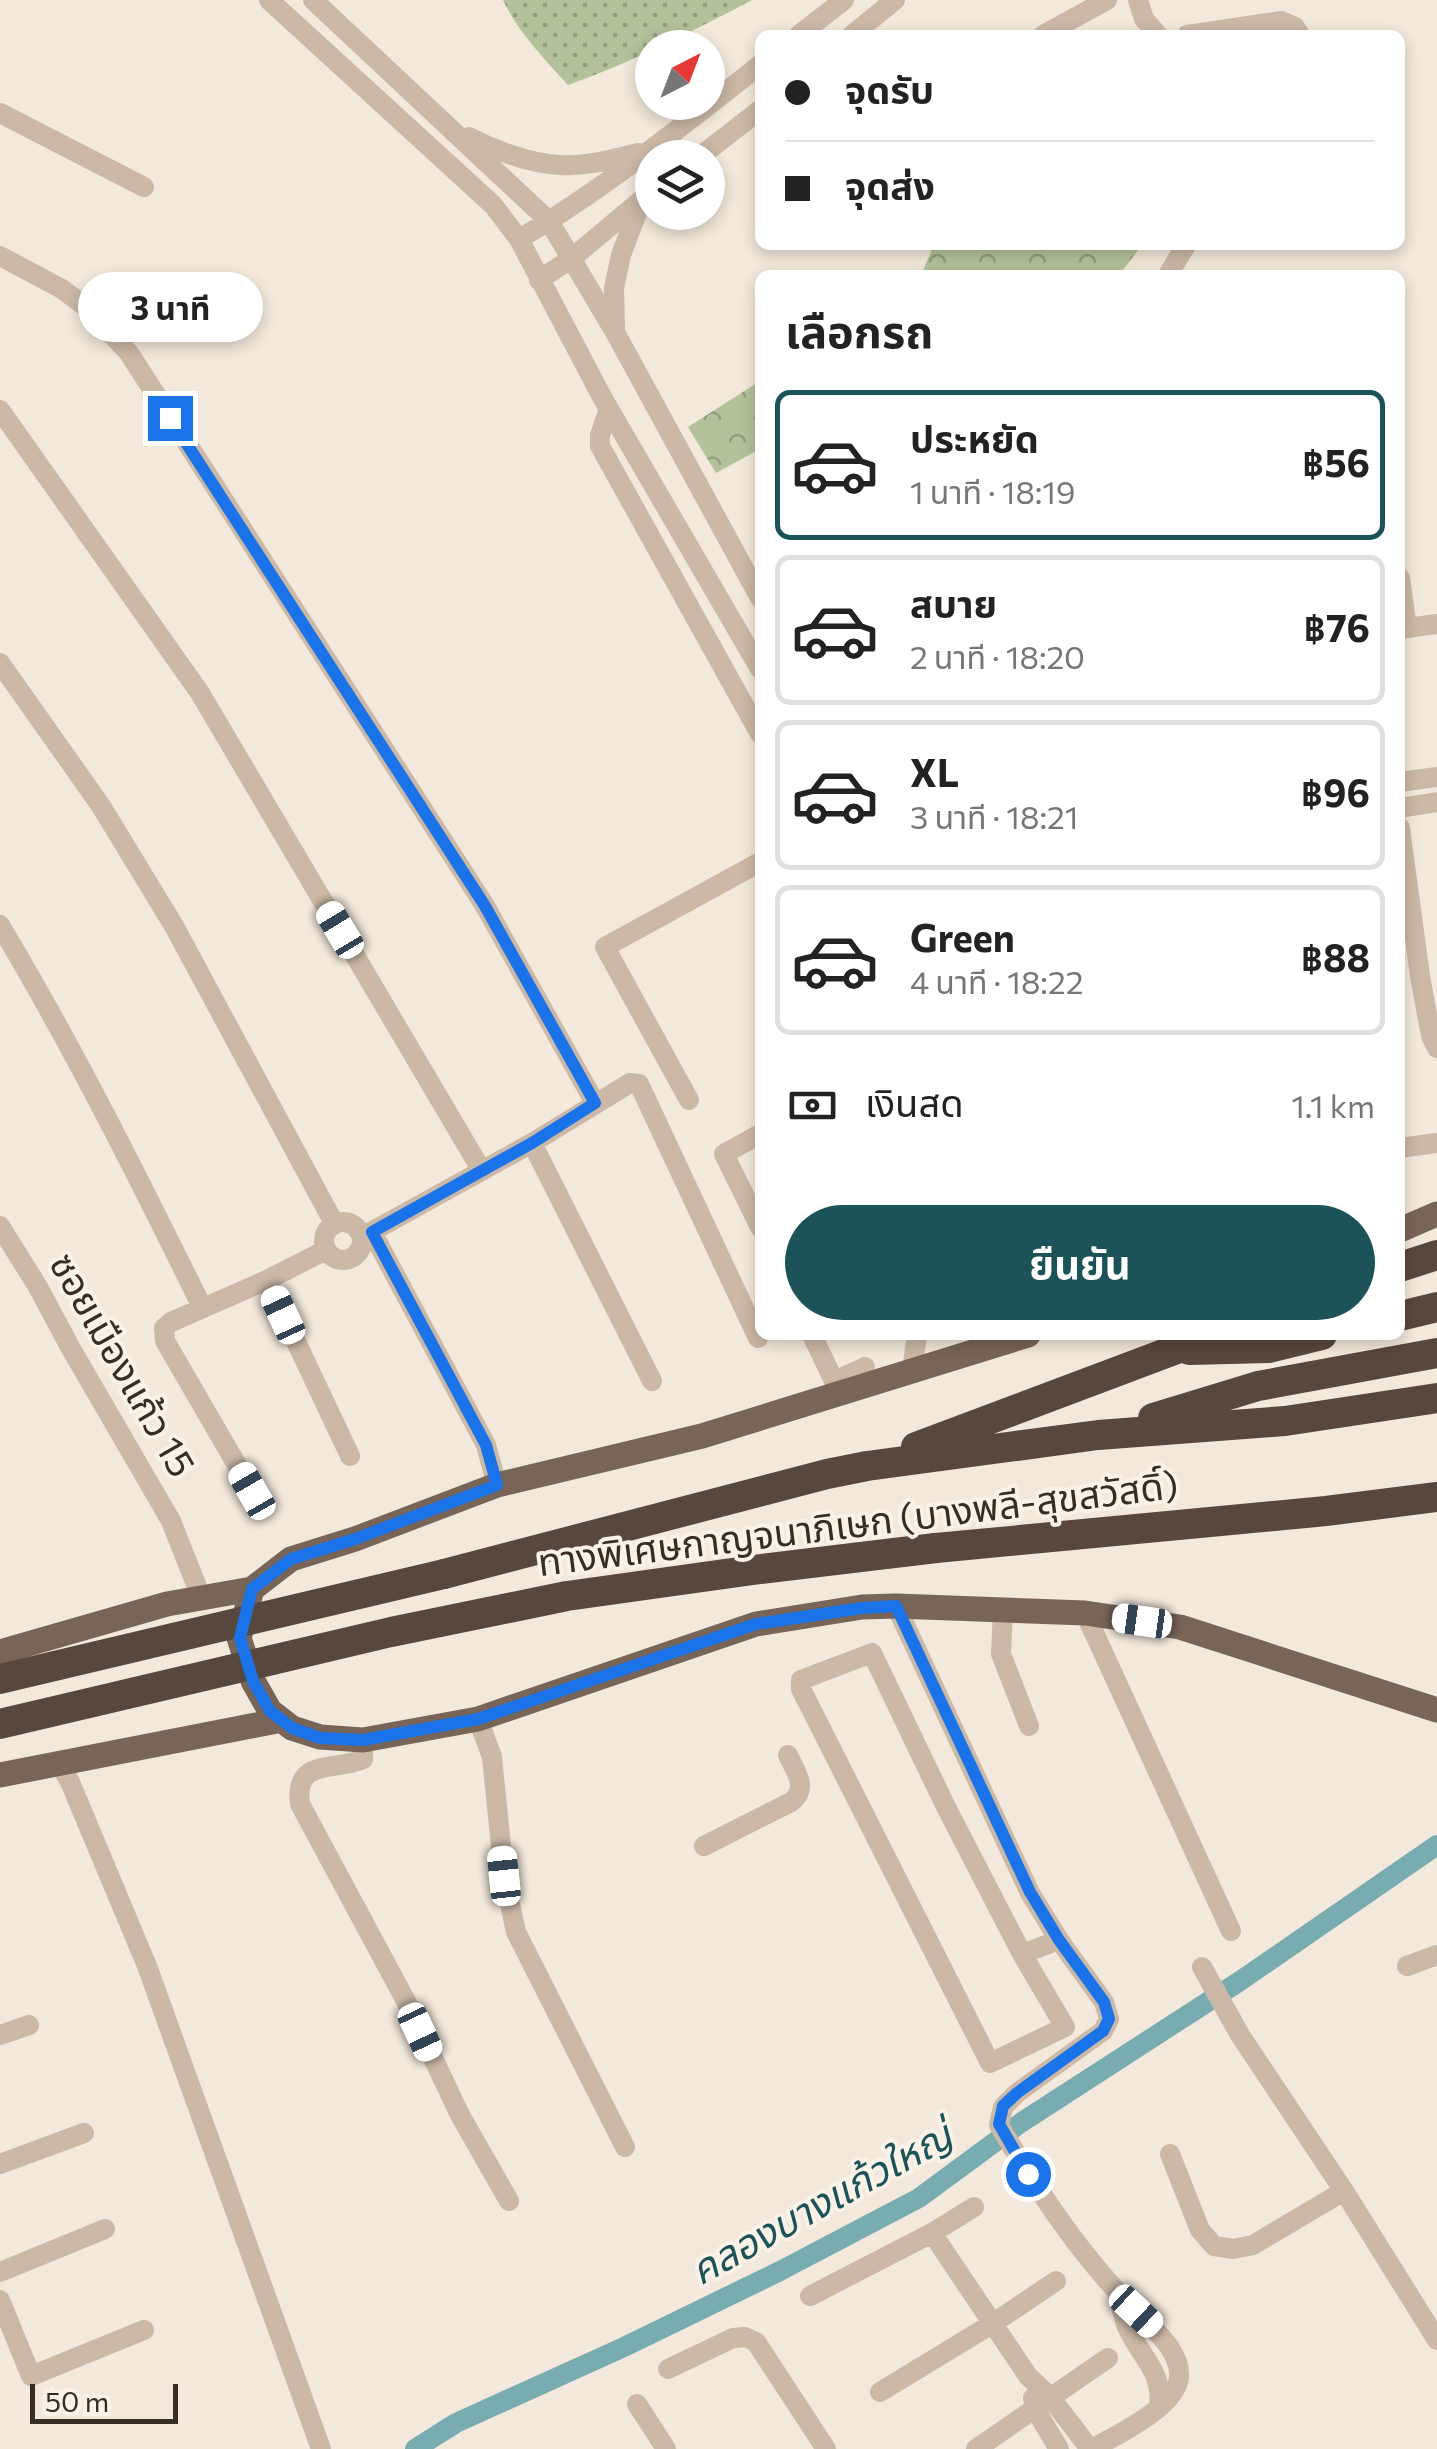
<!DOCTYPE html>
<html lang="th">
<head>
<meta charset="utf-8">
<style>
	body { margin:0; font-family:Commissioner,"Noto Sans Thai",sans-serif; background:#f6f6f6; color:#222; height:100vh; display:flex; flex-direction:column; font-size:38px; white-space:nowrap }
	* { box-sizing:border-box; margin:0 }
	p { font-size:32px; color:#767676 }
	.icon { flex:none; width:55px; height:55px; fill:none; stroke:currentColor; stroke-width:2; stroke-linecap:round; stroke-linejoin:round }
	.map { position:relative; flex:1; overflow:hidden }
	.side { position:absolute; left:755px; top:270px; width:650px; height:1070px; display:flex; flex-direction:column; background:#fff; border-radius:15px; box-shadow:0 5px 15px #0003 }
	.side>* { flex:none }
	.banner { position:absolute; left:755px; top:30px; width:650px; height:220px; border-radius:15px; box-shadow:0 5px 15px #0003; display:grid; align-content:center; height:220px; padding:0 30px; background:#fff }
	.needle { width:65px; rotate:42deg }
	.tools { position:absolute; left:635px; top:30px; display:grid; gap:20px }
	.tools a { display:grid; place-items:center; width:90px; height:90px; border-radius:50%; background:#fff; box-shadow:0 5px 15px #0003; font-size:50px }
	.scale { position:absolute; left:30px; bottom:25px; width:148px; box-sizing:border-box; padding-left:10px; border:5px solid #372d27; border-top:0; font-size:28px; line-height:35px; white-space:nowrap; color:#372d27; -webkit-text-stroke:8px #faf2e7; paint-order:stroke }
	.end { position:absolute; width:45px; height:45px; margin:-22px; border:12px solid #1a73e8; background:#fff; box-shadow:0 0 0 5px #fff }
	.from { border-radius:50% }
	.bubble { position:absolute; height:70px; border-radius:35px; background:#fff; box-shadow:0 5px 15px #0003; font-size:32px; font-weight:700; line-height:70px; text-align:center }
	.car { position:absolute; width:30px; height:60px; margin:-30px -15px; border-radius:12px; box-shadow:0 0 8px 2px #0007; background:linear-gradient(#fff 24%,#345 0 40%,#fff 0 76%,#345 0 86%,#fff 0) }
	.banner b { display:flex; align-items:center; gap:35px; height:95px; font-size:38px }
	.banner b+b { border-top:2px solid #e0e0e0 }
	.banner i { width:25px; height:25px; background:#222 }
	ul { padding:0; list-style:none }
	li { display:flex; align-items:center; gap:30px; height:150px; margin:0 20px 15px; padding:0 10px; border:5px solid #e0e0e0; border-radius:15px }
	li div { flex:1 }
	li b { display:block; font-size:38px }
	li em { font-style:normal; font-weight:700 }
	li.active { border-color:#1c5359 }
	li>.icon { width:90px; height:90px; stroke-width:1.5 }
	h2 { padding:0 30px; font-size:45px; line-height:120px }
	.pay { display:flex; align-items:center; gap:25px; height:110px; padding:0 30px; font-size:38px }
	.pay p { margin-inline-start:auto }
	.action { display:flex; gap:20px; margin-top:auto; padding:20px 30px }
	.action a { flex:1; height:115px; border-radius:60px; background:#1c5359; color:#fff; font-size:40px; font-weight:700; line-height:115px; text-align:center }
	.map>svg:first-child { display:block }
</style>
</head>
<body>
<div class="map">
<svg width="1437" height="2449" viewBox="0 0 1437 2449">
	<defs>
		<pattern id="grass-dots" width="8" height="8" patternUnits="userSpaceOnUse" patternTransform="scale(2.5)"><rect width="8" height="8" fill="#b3c29a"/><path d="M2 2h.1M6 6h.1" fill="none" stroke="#929e7e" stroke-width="1.8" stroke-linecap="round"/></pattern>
		<pattern id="park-crowns" width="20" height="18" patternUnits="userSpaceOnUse" patternTransform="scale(2.5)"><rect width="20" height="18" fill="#b3c29a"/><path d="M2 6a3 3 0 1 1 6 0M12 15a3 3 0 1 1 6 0" fill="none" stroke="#929e7e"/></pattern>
	</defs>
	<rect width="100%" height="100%" fill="#f2e8db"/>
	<path fill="url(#grass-dots)" d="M503 0H752C691 32 633 62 568 85 544 59 518 32 503 0Z"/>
	<path fill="url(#park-crowns)" d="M934 245H1142L1119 275H921Z
		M760 381V449L716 473 688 427Z"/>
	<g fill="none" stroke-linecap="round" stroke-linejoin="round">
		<path stroke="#79acb0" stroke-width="20" d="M415 2449 456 2423 624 2347 780 2271 919 2198 1022 2122 1240 1981 1437 1845"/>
		<path stroke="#cbb8a6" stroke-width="20" d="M269 0 493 205 519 239 602 397 760 669
			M313 0 549 221 616 334 760 598
			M1138 0 1144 19 1158 35
			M799 35 844 0
			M852 35 895 0
			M1043 35 1107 0
			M1187 35 1281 21 1295 27 1300 35
			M0 113 144 187
			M469 137C494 150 531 164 560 165 586 167 613 159 638 153
			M698 158 760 110
			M519 239C604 189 682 126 760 65
			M0 256 62 289 86 307 129 353 485 906 595 1103
			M1168 275 1186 245
			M539 280 571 259 652 191
			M615 328 614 288 621 255 641 202
			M609 409 600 435V446L760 734
			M0 410 200 693 482 1171
			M1400 578 1407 628
			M1400 629 1437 624
			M0 663 101 806 174 926 334 1223
			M1400 782 1437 777
			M1400 808 1437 802
			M1400 828 1420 976 1431 1036 1437 1048
			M0 925C74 1049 138 1177 202 1307
			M689 1100 605 947 760 862
			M760 1134 724 1154 760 1227
			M532 1143 652 1381
			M1400 1148 1437 1143
			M324 1241a19 19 0 1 1 38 0a19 19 0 1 1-38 0Z
			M0 1226 38 1287 70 1347 171 1521 201 1597
			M372 1232 486 1445 497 1485
			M362 1237 532 1143 630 1083 639 1084 758 1338
			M267 1280 350 1456
			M812 1335 834 1381 865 1367
			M912 1370 917 1335
			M252 1491 165 1341 164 1328 171 1322 267 1280 326 1250
			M896 1606 1030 1893 1059 1940 1104 2002 1109 2019 1103 2031 1017 2093 1003 2107 999 2125C1040 2195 1086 2264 1146 2321 1161 2336 1181 2355 1179 2378 1175 2408 1116 2435 1092 2449
			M1003 1610 1001 1654 1029 1726
			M1085 1613 1231 1931
			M478 1719 492 1757 504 1876 516 1932 625 2147
			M363 1740V1759C333 1772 294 1758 300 1804L407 2003 460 2115 509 2201
			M59 1763 70 1782 147 1966 321 2449
			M704 1846 791 1802C809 1788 796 1773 788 1755
			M1022 1954 1065 2027 990 2063 801 1689V1680L872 1653 945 1805 1022 1954 1059 1940
			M1407 1966 1437 1955
			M1202 1967 1240 2035 1344 2191 1437 2340
			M0 2035 29 2025
			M1170 2154 1200 2230 1214 2246 1233 2249 1253 2245 1344 2191
			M0 2164 84 2133
			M932 2233 1028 2376 1051 2398 1090 2449
			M0 2272 105 2229
			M1118 2295C1121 2306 1123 2317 1127 2327 1141 2358 1163 2370 1159 2407
			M810 2296 932 2233 974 2207
			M0 2300 31 2376 144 2330
			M668 2369 733 2338 745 2337 756 2342 826 2449
			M880 2392 992 2324 1056 2281
			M1033 2398 1035 2409 1059 2449
			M637 2404 666 2449
			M976 2449 1108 2358"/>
		<path stroke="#796458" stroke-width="25" d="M1400 1230 1437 1214
			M1028 1335 702 1436 497 1485 355 1539 291 1559 252 1589 239 1638 253 1681 270 1711 292 1728 320 1737 363 1740 478 1719 756 1624 862 1607 896 1606 1085 1613 1180 1627 1437 1710
			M0 1652 167 1604 252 1589
			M0 1775 282 1720"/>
		<path stroke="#58473e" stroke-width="30" d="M1400 1267 1437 1255
			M1400 1316 1437 1307
			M1189 1350 1269 1348 1322 1335
			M1153 1418 1258 1386 1437 1353
			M916 1447 1214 1335
			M936 1548 1326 1511 1437 1497
			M444 1574 827 1474 867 1466 1098 1435 1285 1421 1437 1398"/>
		<path stroke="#58473e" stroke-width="30" d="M0 1679 444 1574
			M0 1724 391 1632 567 1596 753 1570 936 1548"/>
	</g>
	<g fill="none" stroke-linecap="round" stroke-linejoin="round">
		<path stroke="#1a73e8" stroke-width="12" d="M170 418 485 906 595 1103 532 1143 372 1232 486 1445 497 1485 355 1539 291 1559 252 1589 240 1638 253 1681 270 1711 292 1728 320 1738 363 1740 478 1719 756 1624 862 1608 896 1606 1030 1892 1059 1940 1104 2002 1109 2019 1103 2031 1017 2093 1003 2106 999 2124 1028 2174"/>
	</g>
	<g text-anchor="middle" stroke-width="8" stroke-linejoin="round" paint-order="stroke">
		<g font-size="38" fill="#372d27" stroke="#faf2e7">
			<text transform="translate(122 1365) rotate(60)" y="13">ซอยเมืองแก้ว 15</text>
			<text transform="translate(858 1524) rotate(-7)" y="13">ทางพิเศษกาญจนาภิเษก (บางพลี-สุขสวัสดิ์)</text>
		</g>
		<g font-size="40" font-style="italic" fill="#1c5359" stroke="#faf2e7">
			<text transform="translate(821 2203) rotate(-29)" y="14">คลองบางแก้วใหญ่</text>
		</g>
	</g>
</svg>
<div class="tools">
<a><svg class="needle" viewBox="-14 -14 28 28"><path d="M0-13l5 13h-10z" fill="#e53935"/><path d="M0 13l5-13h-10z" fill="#767676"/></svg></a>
<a><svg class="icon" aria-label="layers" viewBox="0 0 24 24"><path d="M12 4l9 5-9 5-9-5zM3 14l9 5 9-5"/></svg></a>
</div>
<div class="scale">50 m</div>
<i class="end from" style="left:1028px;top:2174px"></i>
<i class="end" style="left:170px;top:418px"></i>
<div class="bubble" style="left:78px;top:272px;width:185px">3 นาที</div>
<i class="car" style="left:340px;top:930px;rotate:329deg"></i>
<i class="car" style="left:283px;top:1315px;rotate:335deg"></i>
<i class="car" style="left:252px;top:1491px;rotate:330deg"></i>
<i class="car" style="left:1142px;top:1621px;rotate:278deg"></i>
<i class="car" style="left:504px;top:1876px;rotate:354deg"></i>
<i class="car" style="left:420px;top:2032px;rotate:155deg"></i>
<i class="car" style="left:1136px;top:2311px;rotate:133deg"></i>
<div class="banner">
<b><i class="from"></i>จุดรับ</b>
<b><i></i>จุดส่ง</b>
</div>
<section class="side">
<h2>เลือกรถ</h2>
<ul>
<li class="active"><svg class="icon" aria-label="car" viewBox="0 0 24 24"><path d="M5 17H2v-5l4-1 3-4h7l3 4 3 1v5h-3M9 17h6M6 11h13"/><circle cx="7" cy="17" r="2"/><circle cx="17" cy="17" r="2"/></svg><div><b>ประหยัด</b><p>1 นาที · 18:19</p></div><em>฿56</em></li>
<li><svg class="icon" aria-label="car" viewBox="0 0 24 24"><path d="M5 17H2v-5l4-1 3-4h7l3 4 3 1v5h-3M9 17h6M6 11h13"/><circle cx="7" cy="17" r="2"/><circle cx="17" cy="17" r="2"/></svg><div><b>สบาย</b><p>2 นาที · 18:20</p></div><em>฿76</em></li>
<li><svg class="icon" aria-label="car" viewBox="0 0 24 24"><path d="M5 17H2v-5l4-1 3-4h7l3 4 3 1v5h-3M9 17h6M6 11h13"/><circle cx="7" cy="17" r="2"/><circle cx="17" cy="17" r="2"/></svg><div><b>XL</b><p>3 นาที · 18:21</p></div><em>฿96</em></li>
<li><svg class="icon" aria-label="car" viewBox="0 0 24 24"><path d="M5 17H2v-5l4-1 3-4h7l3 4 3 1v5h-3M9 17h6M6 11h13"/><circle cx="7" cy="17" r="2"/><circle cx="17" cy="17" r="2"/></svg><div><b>Green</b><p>4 นาที · 18:22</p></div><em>฿88</em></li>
</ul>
<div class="pay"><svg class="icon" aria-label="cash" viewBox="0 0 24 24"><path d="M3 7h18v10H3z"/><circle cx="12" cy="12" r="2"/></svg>เงินสด<p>1.1 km</p></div>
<div class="action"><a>ยืนยัน</a></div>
</section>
</div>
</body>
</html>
